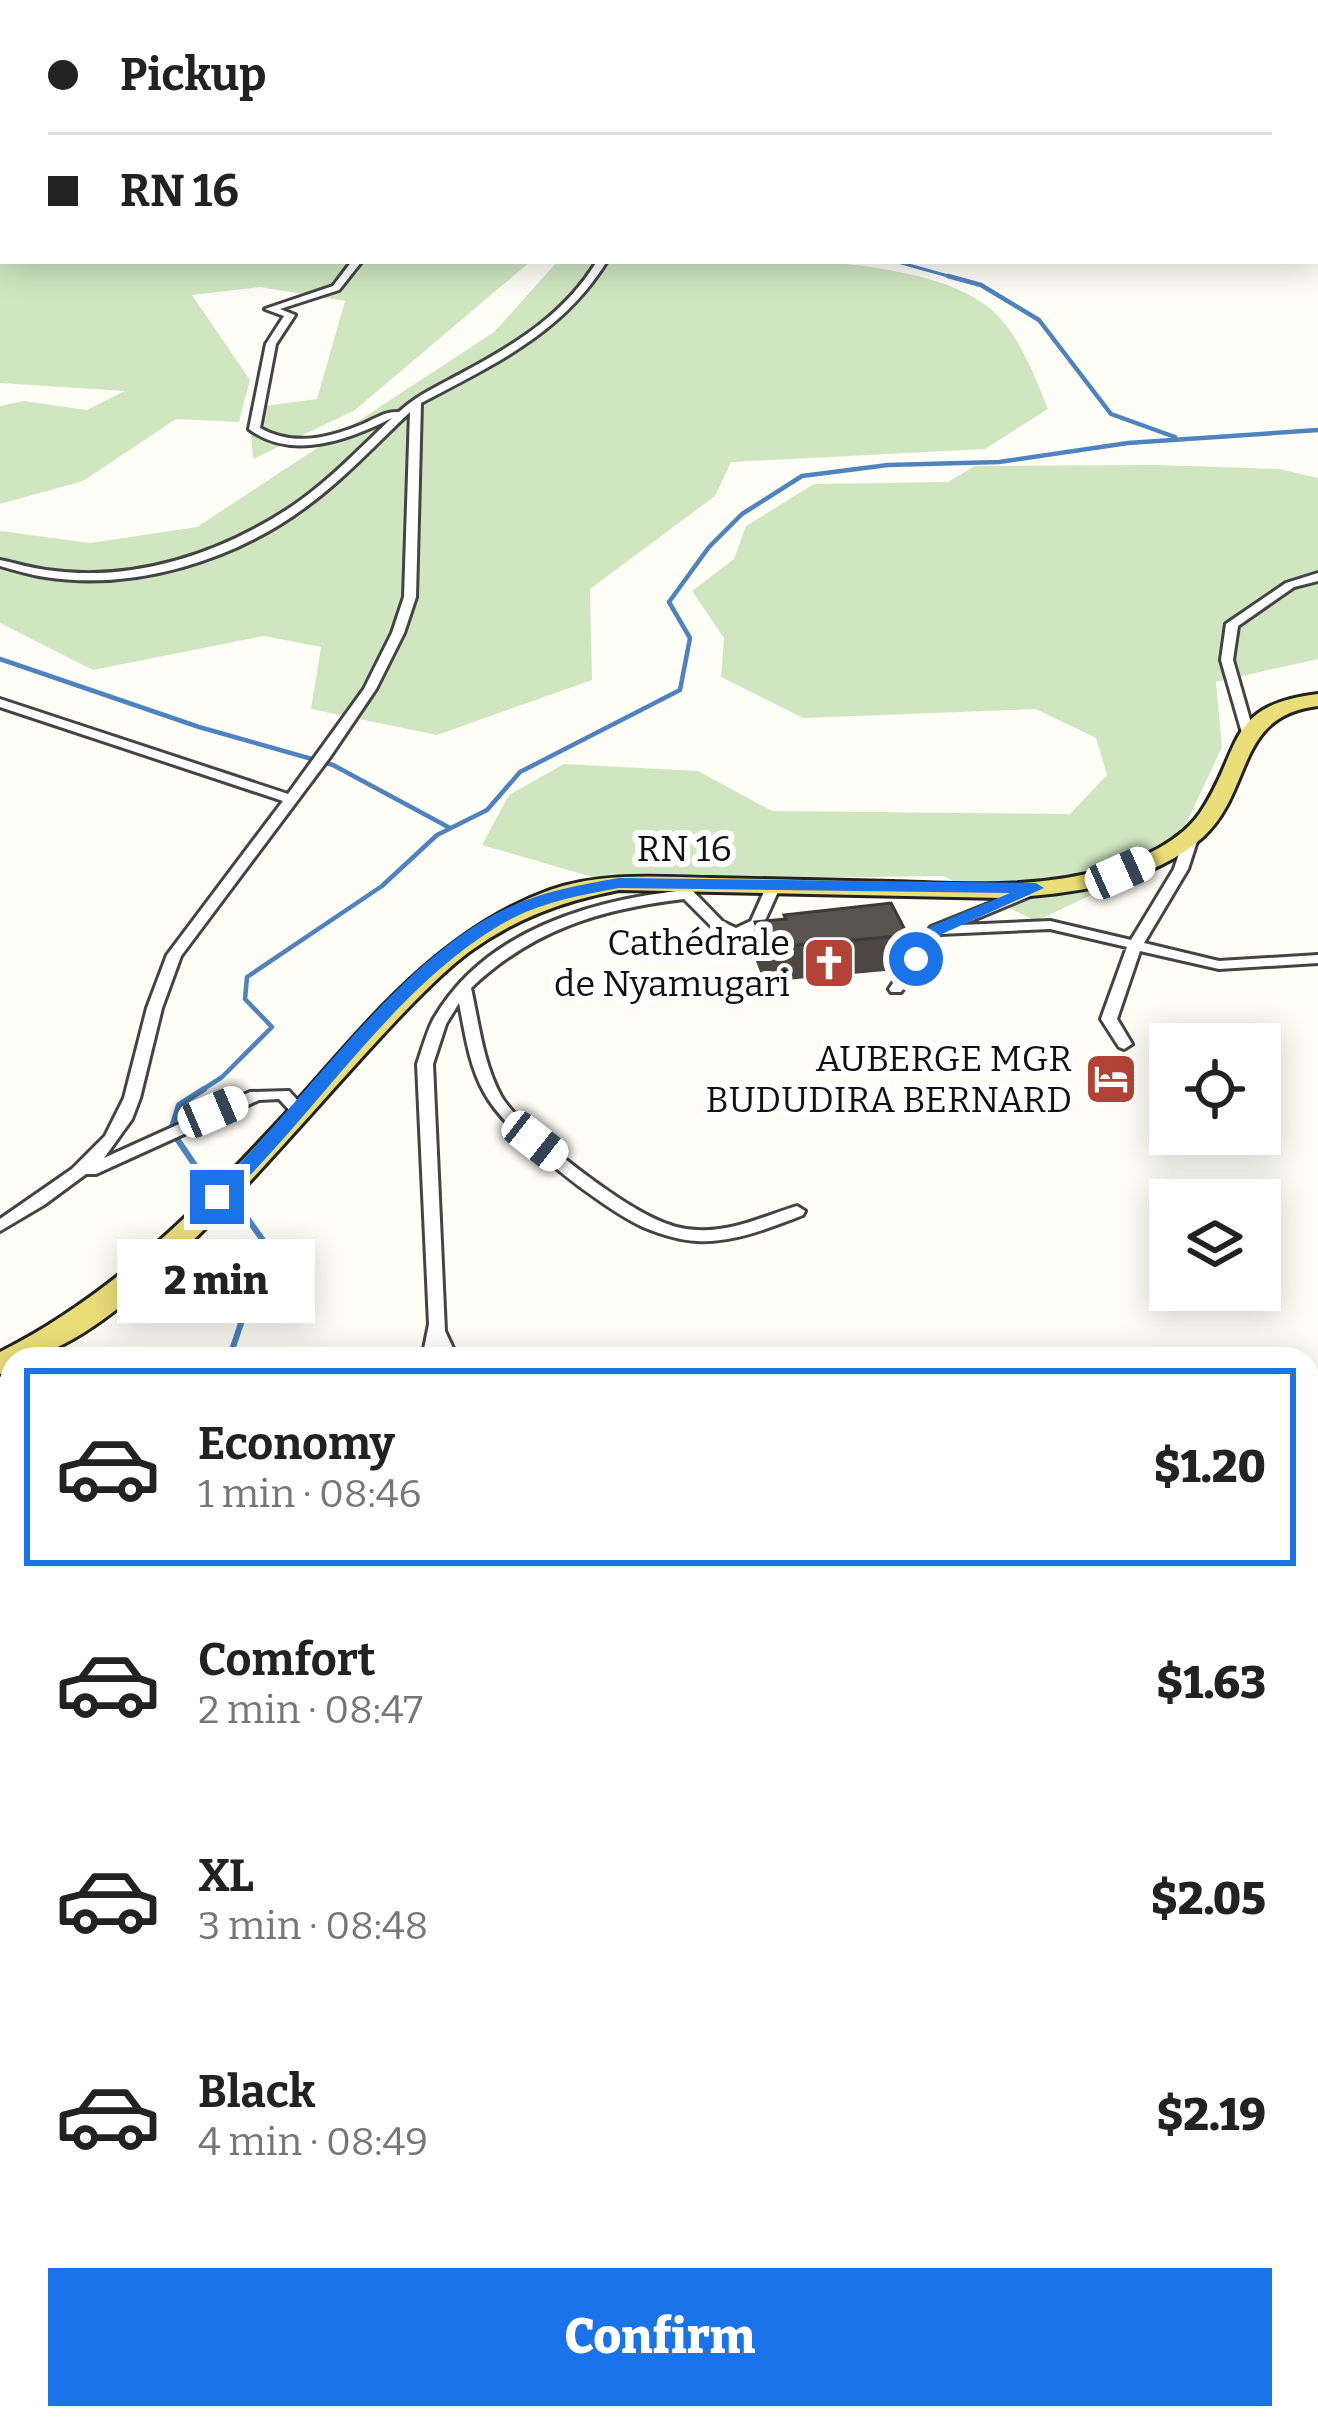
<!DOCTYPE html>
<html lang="en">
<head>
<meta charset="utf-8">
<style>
	body { margin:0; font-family:Bitter,serif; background:#f6f6f6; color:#222; height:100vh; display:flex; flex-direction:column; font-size:45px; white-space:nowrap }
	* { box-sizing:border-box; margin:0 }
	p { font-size:39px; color:#767676 }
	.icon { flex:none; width:66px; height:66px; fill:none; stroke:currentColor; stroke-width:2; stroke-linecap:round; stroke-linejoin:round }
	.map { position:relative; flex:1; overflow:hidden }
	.panel { position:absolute; left:0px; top:1347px; width:1320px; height:1083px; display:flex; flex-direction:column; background:#fff; border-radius:36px 36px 0 0; box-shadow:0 6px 30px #0003 }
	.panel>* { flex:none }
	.hud { position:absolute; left:0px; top:0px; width:1320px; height:264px; box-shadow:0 6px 30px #0003; display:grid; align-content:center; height:264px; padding:0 48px; background:#fff }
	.fabs { position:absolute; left:1149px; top:1023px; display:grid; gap:24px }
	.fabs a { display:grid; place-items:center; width:132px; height:132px; border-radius:0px; background:#fff; box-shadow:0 6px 30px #0003; font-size:60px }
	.end { position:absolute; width:54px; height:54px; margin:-27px; border:15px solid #1a73e8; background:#fff; box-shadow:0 0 0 6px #fff }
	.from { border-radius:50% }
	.bubble { position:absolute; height:84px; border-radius:0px; background:#fff; box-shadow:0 6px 30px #0003; font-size:39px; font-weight:800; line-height:84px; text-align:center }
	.car { position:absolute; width:36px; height:72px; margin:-36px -18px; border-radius:15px; box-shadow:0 0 9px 3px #0007; background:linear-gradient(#fff 24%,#345 0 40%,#fff 0 76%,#345 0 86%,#fff 0) }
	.hud b { display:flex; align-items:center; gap:42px; height:114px; font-size:45px }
	.hud b+b { border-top:3px solid #e0e0e0 }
	.hud i { width:30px; height:30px; background:#222 }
	ul { padding:21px 0 0; list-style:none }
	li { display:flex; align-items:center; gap:36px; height:198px; margin:0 24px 18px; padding:0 24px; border:6px solid transparent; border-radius:0px }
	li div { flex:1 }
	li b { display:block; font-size:45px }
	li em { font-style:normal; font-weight:800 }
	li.active { border-color:#1a73e8 }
	li>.icon { width:108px; height:108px; stroke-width:1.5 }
	.cta { display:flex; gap:24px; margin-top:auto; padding:24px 48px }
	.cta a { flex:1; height:138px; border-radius:0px; background:#1a73e8; color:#fff; font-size:48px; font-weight:800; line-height:138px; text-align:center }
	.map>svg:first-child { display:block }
</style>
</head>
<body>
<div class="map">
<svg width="1318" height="2428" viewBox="0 0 1318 2428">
	<rect width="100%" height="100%" fill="#fefdf6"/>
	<path fill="#cfe6c1" d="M0 143 3 261H531L355 410 253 459 249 408 317 399 345 301 260 287 192 295 250 380 239 422 176 419 83 481 0 504V406L24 401 87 410 125 391 0 383Z
		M558 261C663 261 905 242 987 306 1018 330 1034 375 1048 409L985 449 731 462 715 496 590 589 592 680 437 735 311 709 321 647 264 636 93 670 0 623V531L90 543 197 527 494 332Z
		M1155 465 1279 469 1318 478V659L1216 682 1222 747 1170 858 1036 921 943 876 603 880 482 845 509 795 564 764 698 771 772 811 1070 814 1107 775 1096 738 1036 709 803 718 721 677 724 638 692 591 734 559 746 526 814 484 948 482 975 466Z"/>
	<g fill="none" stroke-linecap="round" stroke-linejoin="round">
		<path stroke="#4e83c0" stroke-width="3" d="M244 3 251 0
			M894 261 959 279"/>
		<path stroke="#4e83c0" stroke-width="4.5" d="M948 276 981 285 1039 320 1111 414 1175 437
			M0 659 199 727 333 765 450 828
			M199 1092 222 1077 272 1027 245 999 247 977 382 886 437 835 487 810 520 772 680 690 690 638 669 602 709 547 742 514 802 476 888 465 999 462 1128 443 1318 430"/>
		<path stroke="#4e83c0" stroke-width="6" d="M204 1089 179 1105 171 1130 207 1183
			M226 1200 245 1215 267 1246 229 1359
			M0 1409 12 1421
			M1308 1541 1318 1542"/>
		<path stroke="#4e83c0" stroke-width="8" d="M0 1857 12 1853"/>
		<g stroke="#444" stroke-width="6">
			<path id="street" d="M428 0H437L441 3H432Z
				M352 261H362L339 290 280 309 295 315 276 344 260 428C294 447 329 438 363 424 376 418 386 411 399 412 417 395 440 385 462 373 516 344 565 314 597 261H607C562 334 494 364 421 403L416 597 404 633 376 689 330 757 181 956 162 1008 140 1098 132 1119 104 1158 250 1092 289 1091 308 1112 300 1117 294 1115 279 1099 259 1100 96 1174H86L44 1205 0 1231V1219L72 1169 105 1136 124 1098 147 1008 167 955 283 801 0 707V699L288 794 364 689 392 633 404 597 410 412C376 444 345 478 307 506 235 560 135 591 45 577 30 575 15 570 0 566V560C15 563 30 568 46 570 133 583 221 554 294 505 330 480 360 448 392 418 348 440 292 461 249 429L266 344 284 316 265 309 333 286Z
				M1318 573V581L1294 587 1238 626 1233 660 1253 730 1252 733H1242L1221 660 1226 624 1286 583Z
				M1192 831 1199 835 1188 869 1144 943 1219 961 1318 955V963L1219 969 1140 951 1117 1019 1132 1044 1124 1049 1119 1047 1101 1019 1127 947 1050 929 940 934 901 992H891L889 989 931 927 1035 885 1040 886V892L961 925 1050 921 1131 940 1174 869 1185 835Z
				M774 881 781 885 762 927 736 938 713 928 684 899C601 909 533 929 471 988 479 1024 483 1063 501 1096 522 1131 615 1200 653 1218 667 1225 683 1230 698 1230 733 1232 764 1216 797 1206L805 1211 803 1215C769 1228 733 1243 697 1241 678 1240 660 1234 643 1227 600 1207 506 1134 484 1092 469 1065 465 1033 459 1003L446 1024 433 1064 445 1331 458 1359H422L429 1324 417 1064C422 1050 426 1034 433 1020 482 934 584 902 677 891L678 886H688L723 922 736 928 751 921 767 885Z
				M1318 1931V1956L1308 1961V1936Z
				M1308 2204 1318 2209V2241L1308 2236Z
				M1308 2292 1318 2299V2341L1308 2335Z
				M1318 2371V2412L1308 2405V2377Z"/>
		</g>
		<g stroke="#333" stroke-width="6">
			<path id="secondary" d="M0 1517 12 1521V1541L0 1537Z
				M1308 1613 1318 1616V1641L1308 1638Z"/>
		</g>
		<g stroke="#222" stroke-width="6">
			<path id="primary" d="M1318 694V706C1234 716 1254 790 1203 837 1150 885 1069 894 1002 898L619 890C563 901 516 918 469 952 362 1031 135 1359 12 1359V1370L0 1374V1352C114 1295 205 1202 290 1109 366 1024 439 930 550 890 602 872 658 877 712 878 772 879 832 881 893 882 965 885 1039 889 1109 868 1141 859 1180 842 1200 813 1243 749 1224 705 1318 694Z"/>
		</g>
		<use href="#street" fill="#fff" fill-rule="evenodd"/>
		<use href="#secondary" fill="#f5f7b8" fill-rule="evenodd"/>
		<use href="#primary" fill="#eade79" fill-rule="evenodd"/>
	</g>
	<path fill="#4c4743" d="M784 915 904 928 902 963 896 970 764 982 754 956 755 922 784 919Z"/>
	<path fill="#3e3a37" d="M904 928 902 963 896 970 899 936Z"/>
	<path fill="#58534e" stroke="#3e3a37" stroke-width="3" d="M891 903 904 928 899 936 765 948 755 922 786 919 784 915Z"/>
	<path fill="#1a73e8" d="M619 878 1036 883 1044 888 942 934 922 963 916 965 907 959 930 927 1010 893 619 888C582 895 546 901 513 918 399 978 317 1114 223 1202H210V1193C301 1108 393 964 503 910 540 892 578 885 619 878Z"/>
	<defs>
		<g id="church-square" transform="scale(2.7)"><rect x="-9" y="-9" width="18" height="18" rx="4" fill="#b34237" stroke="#fff"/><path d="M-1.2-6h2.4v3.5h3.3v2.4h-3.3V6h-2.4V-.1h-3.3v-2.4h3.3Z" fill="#fff"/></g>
		<g id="hotel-square" transform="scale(2.7)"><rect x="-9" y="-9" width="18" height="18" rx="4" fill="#b34237" stroke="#fff"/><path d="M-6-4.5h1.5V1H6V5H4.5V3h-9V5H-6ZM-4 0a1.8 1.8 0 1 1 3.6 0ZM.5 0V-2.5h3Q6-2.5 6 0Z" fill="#fff"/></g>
	</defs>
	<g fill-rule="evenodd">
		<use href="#church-square" x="829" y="963"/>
		<use href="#hotel-square" x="1111" y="1079"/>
	</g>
	<g text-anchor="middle" stroke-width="12" stroke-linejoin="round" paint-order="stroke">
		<g font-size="36" fill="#111" stroke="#fff">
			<text x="684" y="861">RN 16</text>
		</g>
		<g font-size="36" fill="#111" stroke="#fff" text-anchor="end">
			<text x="790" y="955">Cathédrale<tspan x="790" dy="41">de Nyamugari</tspan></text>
			<text x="1072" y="1071">AUBERGE MGR<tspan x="1072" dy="41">BUDUDIRA BERNARD</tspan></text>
		</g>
	</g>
</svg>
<div class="fabs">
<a><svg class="icon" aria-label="locate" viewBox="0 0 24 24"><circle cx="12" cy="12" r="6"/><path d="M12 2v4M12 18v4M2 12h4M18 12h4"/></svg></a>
<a><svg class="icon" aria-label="layers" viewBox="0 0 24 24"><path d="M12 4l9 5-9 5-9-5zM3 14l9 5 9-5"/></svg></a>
</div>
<i class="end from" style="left:916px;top:959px"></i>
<i class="end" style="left:217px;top:1197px"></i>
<div class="bubble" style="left:117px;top:1239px;width:198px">2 min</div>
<i class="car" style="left:1120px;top:873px;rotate:66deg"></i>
<i class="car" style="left:213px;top:1112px;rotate:67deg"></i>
<i class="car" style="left:535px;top:1141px;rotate:128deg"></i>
<div class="hud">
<b><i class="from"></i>Pickup</b>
<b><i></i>RN 16</b>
</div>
<section class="panel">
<ul>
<li class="active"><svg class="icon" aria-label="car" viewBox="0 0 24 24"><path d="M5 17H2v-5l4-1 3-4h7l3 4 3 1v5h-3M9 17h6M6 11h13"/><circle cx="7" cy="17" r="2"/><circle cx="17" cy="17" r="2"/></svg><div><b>Economy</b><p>1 min · 08:46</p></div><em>$1.20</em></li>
<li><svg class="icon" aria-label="car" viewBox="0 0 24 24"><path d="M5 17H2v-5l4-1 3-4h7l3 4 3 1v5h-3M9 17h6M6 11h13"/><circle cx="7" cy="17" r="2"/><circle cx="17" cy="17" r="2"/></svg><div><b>Comfort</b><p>2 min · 08:47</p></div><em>$1.63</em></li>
<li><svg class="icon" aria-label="car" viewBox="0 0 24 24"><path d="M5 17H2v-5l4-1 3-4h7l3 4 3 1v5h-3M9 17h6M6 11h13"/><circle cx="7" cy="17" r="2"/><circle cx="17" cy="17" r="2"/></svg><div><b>XL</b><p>3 min · 08:48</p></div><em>$2.05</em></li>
<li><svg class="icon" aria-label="car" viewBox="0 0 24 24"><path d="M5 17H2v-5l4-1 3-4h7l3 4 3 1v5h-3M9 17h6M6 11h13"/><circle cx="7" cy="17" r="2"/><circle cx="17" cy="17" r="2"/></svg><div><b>Black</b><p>4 min · 08:49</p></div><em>$2.19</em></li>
</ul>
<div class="cta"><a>Confirm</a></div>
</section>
</div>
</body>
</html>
